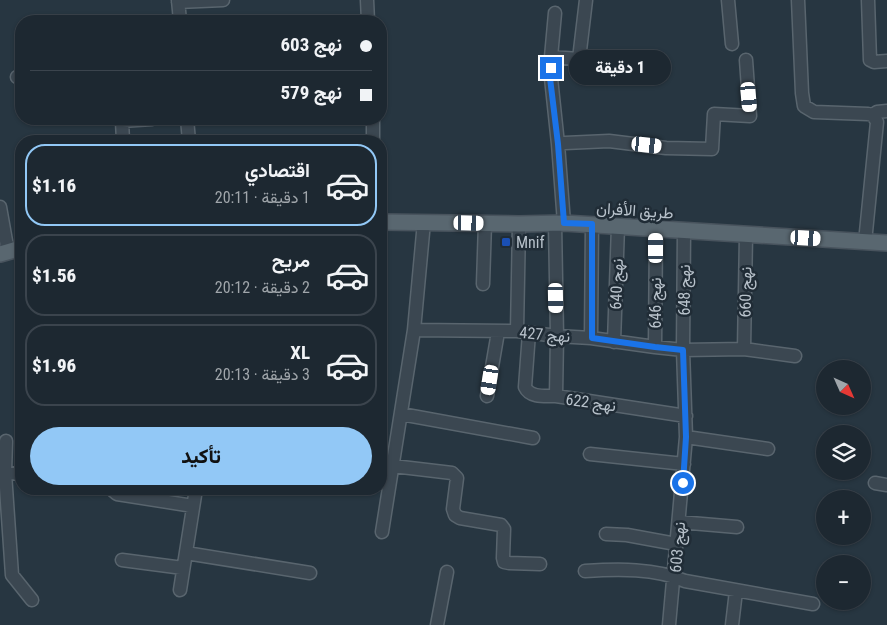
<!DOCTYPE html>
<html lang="ar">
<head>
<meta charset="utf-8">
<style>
	body { margin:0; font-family:"Roboto Condensed",Vazirmatn,sans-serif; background:#2a343d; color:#f1f3f6; direction:rtl; height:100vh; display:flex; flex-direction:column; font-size:19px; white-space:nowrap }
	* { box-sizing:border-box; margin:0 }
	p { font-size:16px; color:#a0a6ab }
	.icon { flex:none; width:28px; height:28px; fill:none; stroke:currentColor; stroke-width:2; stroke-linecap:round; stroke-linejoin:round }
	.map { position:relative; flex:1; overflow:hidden; direction:ltr }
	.details { position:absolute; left:15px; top:135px; width:372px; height:360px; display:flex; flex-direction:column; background:#1d2831; border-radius:20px; box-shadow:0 1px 4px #0004,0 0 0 1px #3b444d; direction:rtl }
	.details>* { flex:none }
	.banner { position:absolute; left:15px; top:15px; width:372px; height:110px; border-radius:20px; box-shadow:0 1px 4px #0004,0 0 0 1px #3b444d; direction:rtl; display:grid; align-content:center; height:110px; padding:0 15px; background:#1d2831 }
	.needle { width:32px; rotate:135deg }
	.buttons { position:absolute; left:816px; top:360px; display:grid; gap:10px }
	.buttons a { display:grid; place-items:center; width:55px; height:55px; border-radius:50%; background:#1d2831; box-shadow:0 1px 4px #0004,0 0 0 1px #3b444d; font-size:25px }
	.end { position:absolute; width:22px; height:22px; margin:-11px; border:6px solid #1a73e8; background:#fff; box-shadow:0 0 0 2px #fff }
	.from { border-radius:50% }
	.bubble { position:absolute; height:35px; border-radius:18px; background:#1d2831; box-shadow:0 1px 4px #0004,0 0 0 1px #3b444d; font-size:16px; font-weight:800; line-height:35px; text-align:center; direction:rtl }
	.car { position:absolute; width:15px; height:30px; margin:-15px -8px; border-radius:6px; box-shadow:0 0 4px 1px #0007; background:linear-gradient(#fff 24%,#345 0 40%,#fff 0 76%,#345 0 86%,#fff 0) }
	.banner b { display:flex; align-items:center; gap:18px; height:48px; font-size:19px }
	.banner b+b { border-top:1px solid #3b444d }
	.banner i { width:12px; height:12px; background:#f1f3f6 }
	ul { padding:9px 0 0; list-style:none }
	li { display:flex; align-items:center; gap:15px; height:82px; margin:0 10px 8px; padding:0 5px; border:2px solid #3b444d; border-radius:20px }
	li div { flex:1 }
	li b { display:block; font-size:19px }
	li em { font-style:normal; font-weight:800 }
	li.active { border-color:#92c8f6 }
	li>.icon { width:45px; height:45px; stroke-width:1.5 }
	.action { display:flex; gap:10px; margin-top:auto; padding:10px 15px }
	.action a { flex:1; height:58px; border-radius:30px; background:#92c8f6; color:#111; font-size:20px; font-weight:800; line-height:58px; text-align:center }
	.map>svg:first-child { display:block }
</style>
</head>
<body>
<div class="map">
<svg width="887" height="625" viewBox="0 0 887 625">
	<rect width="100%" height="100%" fill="#273641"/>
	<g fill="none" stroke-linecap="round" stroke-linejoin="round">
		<g stroke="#59656e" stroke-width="15">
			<path id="minor" d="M178 0 180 21
				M367 0 368 21
				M728 0 732 44
				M798 0 802 93 804 106 814 112 868 114 873 115 877 122 865 242
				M868 0 870 60 874 62 887 61
				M178 2 223 0
				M555 13 551 57V78L558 144 564 223
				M551 57 579 59 586 0
				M17 77H21
				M873 115 877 112 887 111
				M187 119 189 141
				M373 119V141
				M123 141 122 121 152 119
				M558 144 565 143 609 141 666 148 712 149 714 114 750 116 746 60
				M0 207 8 252
				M555 223 557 336 556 396 686 416
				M483 284 485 223
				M414 330 517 331 557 336 591 338 655 347 683 350 744 349 795 356
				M517 331 519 224
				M529 333 525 387C530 398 545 396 556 396
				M591 338 592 224
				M614 342 618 226
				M655 347 656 229
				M744 349 746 235
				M487 396 498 332
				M401 414 533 438
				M686 437 768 449
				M6 441 5 473 12 575 32 600
				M590 454 684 464
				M393 466 452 473 457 478 453 509 455 515 460 518 501 525 504 529 503 558 504 562 509 563 540 564
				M0 472 21 474
				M875 483 887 485
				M111 489 117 494 193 506
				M679 522 737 527
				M382 532 414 330 424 222
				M606 534 627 535 676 544
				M186 553 310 573
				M122 560 183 568
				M585 571C618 569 655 568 685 581L813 604
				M180 590 196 489
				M437 625 447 572
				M669 625 686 437 683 350 684 231
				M732 625 736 591"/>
		</g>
		<g stroke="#48535d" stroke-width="18">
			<path id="major" d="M381 222 519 224 564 223 887 243
				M0 254 21 248"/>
		</g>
		<use href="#minor" stroke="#3b4751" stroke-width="12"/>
		<use href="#major" stroke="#596770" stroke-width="15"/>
	</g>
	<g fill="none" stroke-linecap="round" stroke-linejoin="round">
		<path stroke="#1a73e8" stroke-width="6" d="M551 68 550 78 558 144 564 223 592 224V338L655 347 683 350 686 437 683 483"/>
	</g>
	<rect fill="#1a4fb4" stroke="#202c36" stroke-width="2" x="501" y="237" width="10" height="10" rx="2.5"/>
	<g text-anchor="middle" stroke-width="5" stroke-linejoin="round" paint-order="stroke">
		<g font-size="16" fill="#b8c2cb" stroke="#202c36">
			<text transform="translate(635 210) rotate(4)" y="6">طريق الأفران</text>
			<text transform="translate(616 284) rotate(-88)" y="6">نهج 640</text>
			<text transform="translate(684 290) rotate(-90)" y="6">نهج 648</text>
			<text transform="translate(745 292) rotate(-89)" y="6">نهج 660</text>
			<text transform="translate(655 303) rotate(-90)" y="6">نهج 646</text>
			<text transform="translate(545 334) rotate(5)" y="6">نهج 427</text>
			<text transform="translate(591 402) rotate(8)" y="6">نهج 622</text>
			<text transform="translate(677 547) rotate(-85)" y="6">نهج 603</text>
		</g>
		<g font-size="16" fill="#b8c2cb" stroke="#202c36" text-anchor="start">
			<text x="516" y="248">Mnif</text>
		</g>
	</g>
</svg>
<div class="buttons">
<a><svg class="needle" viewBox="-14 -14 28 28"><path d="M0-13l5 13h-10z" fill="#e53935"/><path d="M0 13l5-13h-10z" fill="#a0a6ab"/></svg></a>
<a><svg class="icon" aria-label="layers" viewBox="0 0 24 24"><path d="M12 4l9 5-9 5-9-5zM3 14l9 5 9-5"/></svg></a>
<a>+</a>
<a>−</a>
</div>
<i class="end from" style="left:683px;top:483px"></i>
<i class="end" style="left:551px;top:68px"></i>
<div class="bubble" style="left:569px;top:50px;width:102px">1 دقيقة</div>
<i class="car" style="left:749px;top:97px;rotate:175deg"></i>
<i class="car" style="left:647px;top:145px;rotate:96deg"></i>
<i class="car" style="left:469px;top:223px;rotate:91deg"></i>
<i class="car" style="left:806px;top:238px;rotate:93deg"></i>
<i class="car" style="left:656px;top:248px;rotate:0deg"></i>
<i class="car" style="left:556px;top:298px;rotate:179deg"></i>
<i class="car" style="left:490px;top:380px;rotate:189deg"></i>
<div class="banner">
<b><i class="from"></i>نهج 603</b>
<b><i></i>نهج 579</b>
</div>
<section class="details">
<ul>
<li class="active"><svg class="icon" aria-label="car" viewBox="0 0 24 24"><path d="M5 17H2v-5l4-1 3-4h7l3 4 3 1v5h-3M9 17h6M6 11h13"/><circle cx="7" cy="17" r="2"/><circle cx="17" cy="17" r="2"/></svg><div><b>اقتصادي</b><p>1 دقيقة · 20:11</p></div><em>$1.16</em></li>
<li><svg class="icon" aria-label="car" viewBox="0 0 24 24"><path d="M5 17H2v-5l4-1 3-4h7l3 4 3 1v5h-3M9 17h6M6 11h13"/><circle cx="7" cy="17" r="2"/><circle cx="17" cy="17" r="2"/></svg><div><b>مريح</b><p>2 دقيقة · 20:12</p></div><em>$1.56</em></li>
<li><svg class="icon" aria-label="car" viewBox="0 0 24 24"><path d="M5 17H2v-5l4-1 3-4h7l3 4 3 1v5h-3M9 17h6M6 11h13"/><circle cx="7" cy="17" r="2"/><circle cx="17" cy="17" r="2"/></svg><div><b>XL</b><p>3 دقيقة · 20:13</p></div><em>$1.96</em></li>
</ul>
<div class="action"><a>تأكيد</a></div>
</section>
</div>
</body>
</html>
